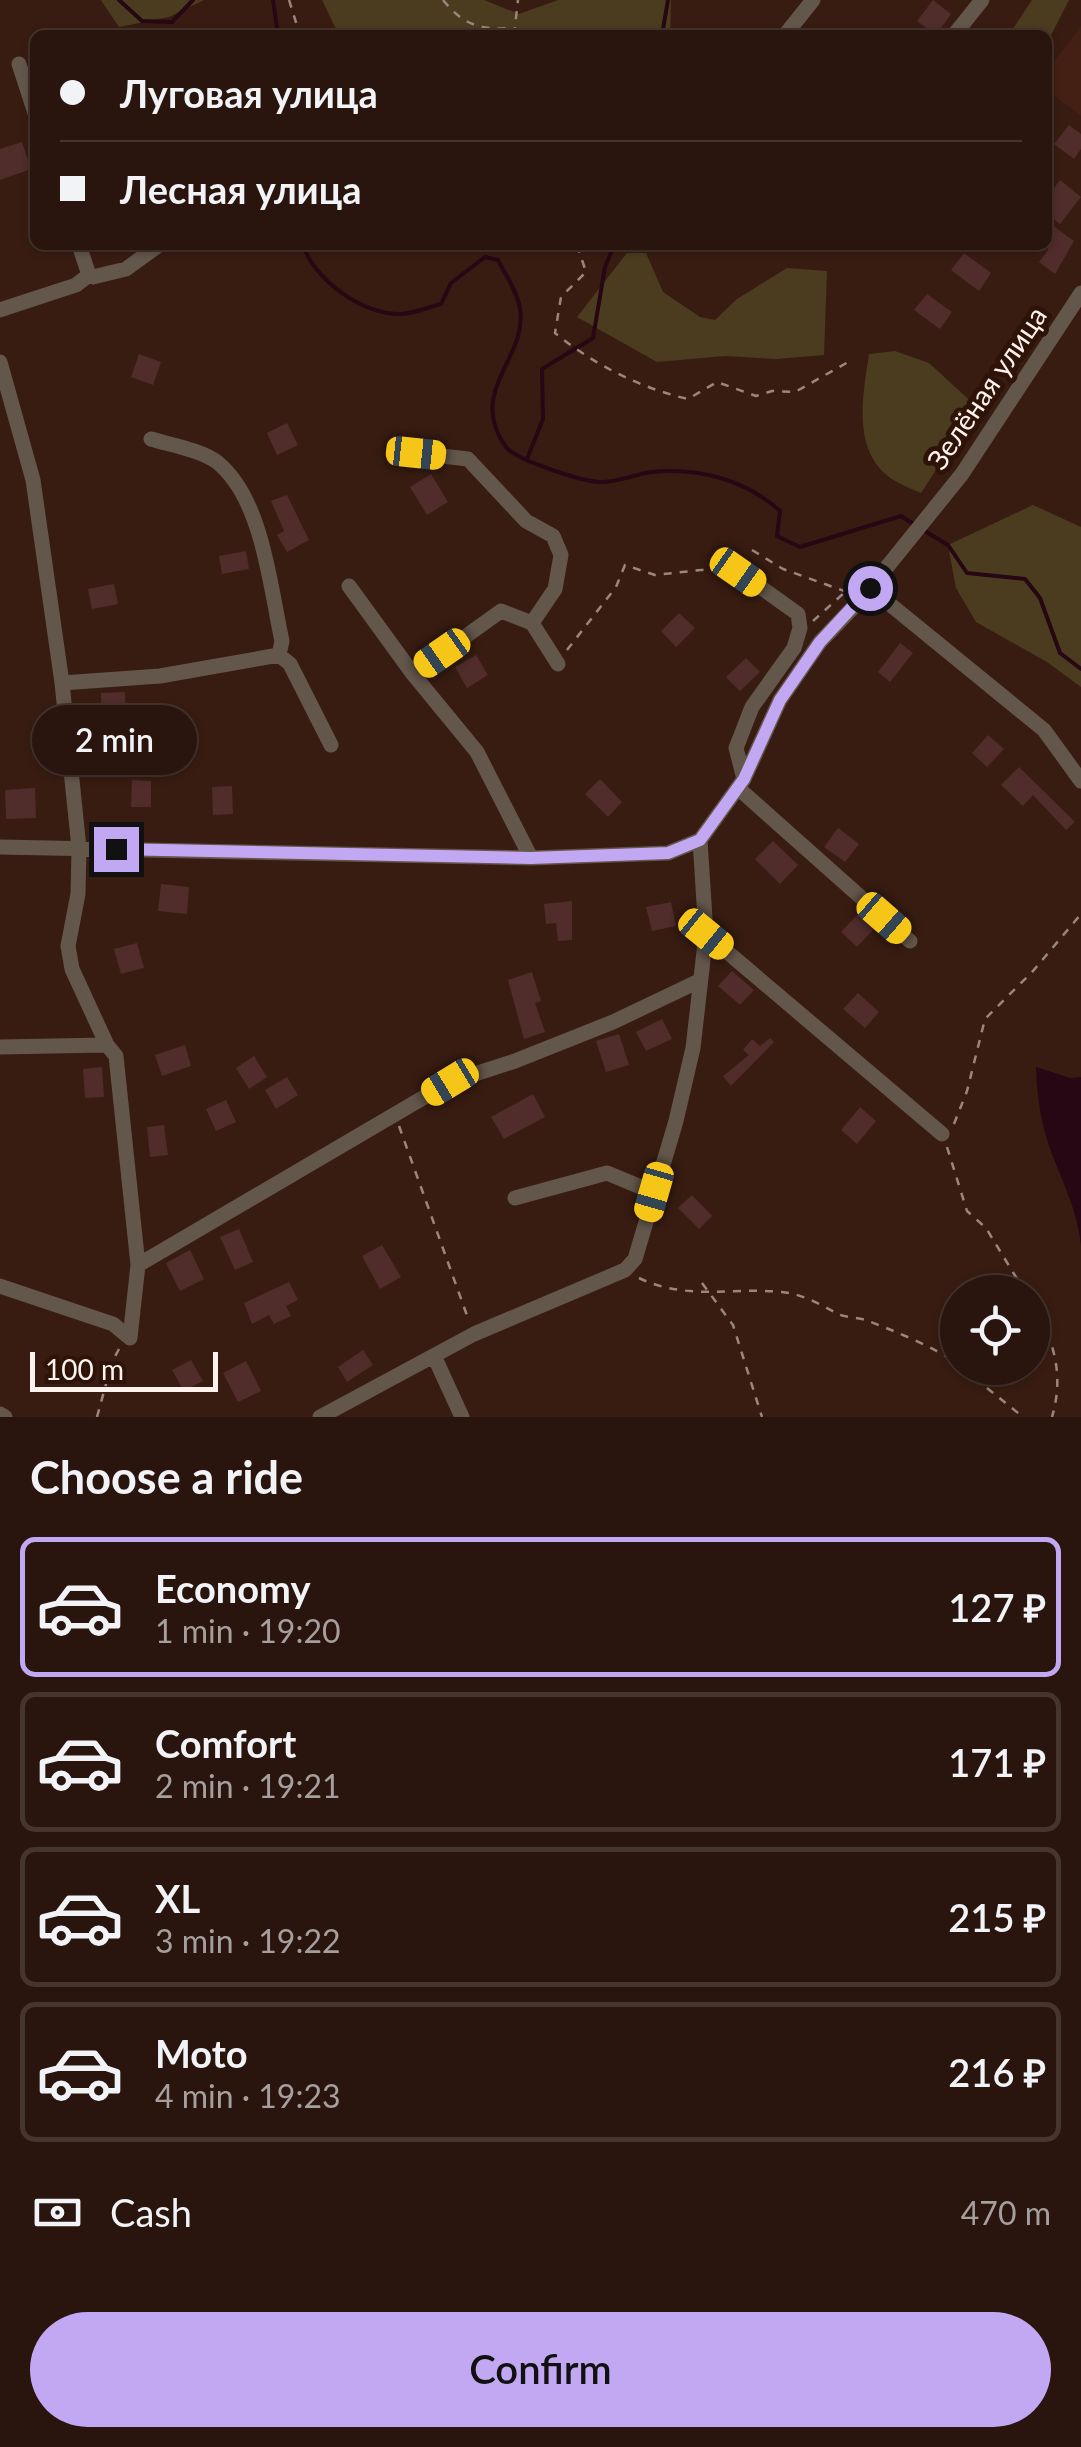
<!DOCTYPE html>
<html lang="en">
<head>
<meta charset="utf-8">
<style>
	body { margin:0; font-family:Lato,sans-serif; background:#36221c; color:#f1f3f6; height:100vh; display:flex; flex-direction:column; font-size:38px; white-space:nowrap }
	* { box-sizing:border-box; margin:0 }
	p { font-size:32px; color:#a59f9e }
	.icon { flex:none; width:55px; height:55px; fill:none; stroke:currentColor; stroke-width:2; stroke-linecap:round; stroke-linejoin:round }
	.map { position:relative; height:1417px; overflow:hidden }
	.side { display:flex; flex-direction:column; background:#2a150e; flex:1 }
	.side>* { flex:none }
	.hud { position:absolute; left:30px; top:30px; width:1022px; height:220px; border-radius:15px; box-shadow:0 2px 8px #0004,0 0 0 2px #46342e; display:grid; align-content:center; height:220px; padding:0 30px; background:#2a150e }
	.controls { position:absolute; left:940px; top:1275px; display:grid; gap:20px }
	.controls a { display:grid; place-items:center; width:110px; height:110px; border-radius:50%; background:#2a150e; box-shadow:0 2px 8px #0004,0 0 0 2px #46342e; font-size:50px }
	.scale { position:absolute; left:30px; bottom:25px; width:188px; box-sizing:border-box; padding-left:10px; border:5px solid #fef2ed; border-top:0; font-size:28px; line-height:35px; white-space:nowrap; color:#fef2ed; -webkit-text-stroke:8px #2e1309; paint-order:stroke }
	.end { position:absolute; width:45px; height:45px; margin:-22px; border:12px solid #c2a8f2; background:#111; box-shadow:0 0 0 5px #111 }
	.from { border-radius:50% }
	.bubble { position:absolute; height:70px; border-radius:35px; background:#2a150e; box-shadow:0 2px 8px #0004,0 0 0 2px #46342e; font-size:32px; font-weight:600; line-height:70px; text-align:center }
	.car { position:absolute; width:30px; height:60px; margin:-30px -15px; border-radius:12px; box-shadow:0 0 8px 2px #0007; background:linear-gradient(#f5c518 24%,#345 0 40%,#f5c518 0 76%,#345 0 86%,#f5c518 0) }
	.hud b { display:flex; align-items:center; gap:35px; height:95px; font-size:38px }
	.hud b+b { border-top:2px solid #46342e }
	.hud i { width:25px; height:25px; background:#f1f3f6 }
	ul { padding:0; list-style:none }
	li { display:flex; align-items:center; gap:30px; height:140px; margin:0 20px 15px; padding:0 10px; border:5px solid #46342e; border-radius:15px }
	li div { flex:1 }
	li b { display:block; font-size:38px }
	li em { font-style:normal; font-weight:600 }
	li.selected { border-color:#c2a8f2 }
	li>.icon { width:90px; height:90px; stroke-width:1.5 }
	h2 { padding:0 30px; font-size:45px; line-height:120px }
	.pay { display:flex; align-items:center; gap:25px; height:110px; padding:0 30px; font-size:38px }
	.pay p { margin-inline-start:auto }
	.action { display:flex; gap:20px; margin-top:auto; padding:20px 30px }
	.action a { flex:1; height:115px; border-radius:60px; background:#c2a8f2; color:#111; font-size:40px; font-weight:600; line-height:115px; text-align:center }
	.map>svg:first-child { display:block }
</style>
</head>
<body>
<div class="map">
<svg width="1081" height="1417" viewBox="0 0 1081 1417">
	<rect width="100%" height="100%" fill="#381c12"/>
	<path fill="#432013" d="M1081 26V116L1048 91V70Z"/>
	<path fill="#4b3c20" d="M101 0H204L169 17 119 27Z
		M322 0H484L519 14 558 0H671L670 35H339Z
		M1032 0H1069L1048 41V35H1009Z
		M627 253H646L663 292 700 317 715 320 737 299 787 268 827 271 824 355 776 359 725 356 657 362 577 317Z
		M895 351 929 363 977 407 921 493C912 489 901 485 892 479 851 451 863 395 869 354Z
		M1033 505 1081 527V687L1047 662 976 622 956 588 948 545Z"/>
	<path fill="#260713" d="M1036 1067 1070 1078 1081 1077V1246C1078 1213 1064 1185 1052 1154 1041 1125 1037 1097 1036 1067Z"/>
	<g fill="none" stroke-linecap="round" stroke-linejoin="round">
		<path stroke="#260713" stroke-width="4" d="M119 0 142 21 172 22 193 0
			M273 0 278 35
			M662 35 668 0
			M303 245C314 280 364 316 402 314 415 313 429 307 441 304L451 283 485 257 498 260C505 274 518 293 520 309 528 358 466 392 506 447 516 460 581 481 599 482 616 483 635 474 652 472 698 467 746 480 780 511L777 536 800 547 901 516 915 525
			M527 459 543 419 542 369 593 338 605 267 614 245
			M923 530 948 545 967 573 1025 579 1040 598 1060 653 1081 669"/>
	</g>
	<path fill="#502c2b" d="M933 0 951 14 936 35 917 21Z
		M1069 125 1081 134V149L1074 159 1054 144Z
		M22 142 31 169 0 180V149Z
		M1060 180 1081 197 1060 224 1048 215V196Z
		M1052 225 1074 241 1055 274 1039 262 1048 250V231Z
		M964 253 991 273 979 291 951 270Z
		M927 294 952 312 940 329 914 310Z
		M139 354 161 362 153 385 131 377Z
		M287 423 298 445 277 455 267 433Z
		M431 474 448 502 427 515 410 487Z
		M287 495 309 540 287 552 277 535 284 531 271 501Z
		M246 551 249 569 222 574 219 556Z
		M114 584 118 604 92 609 88 589Z
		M679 613 695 628 676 647 661 631Z
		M900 643 913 653 890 682 878 672Z
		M476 655 488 675 467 688 455 667Z
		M746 658 760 672 740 691 726 677Z
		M125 692 126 728 101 729V693Z
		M988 735 1004 749 987 767 972 753Z
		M1019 767 1075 822 1066 830 1033 795 1023 806 1001 785Z
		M600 779 622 802 608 817 585 794Z
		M132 780 151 781V807H131Z
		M232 786 233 814 213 815 212 787Z
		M35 788 36 818 6 819 5 790Z
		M838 828 859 844 845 862 824 847Z
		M773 841 798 865 780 884 755 859Z
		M161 884 189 887 187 914 158 911Z
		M572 901V940L558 941 556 923 546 924 544 904Z
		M671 902 676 926 652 931 646 907Z
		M859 913 875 928 857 947 841 932Z
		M137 943 144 968 121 974 114 949Z
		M732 971 754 990 740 1005 718 986Z
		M532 972 541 1001 535 1003 545 1032 524 1039 508 980Z
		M858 993 879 1012 865 1028 843 1009Z
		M662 1019 672 1039 646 1051 636 1032Z
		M619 1034 629 1065 606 1072 596 1041Z
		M770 1038 774 1042 731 1086 723 1076 749 1055 743 1050 752 1039 760 1046Z
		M185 1045 191 1066 162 1076 155 1055Z
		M254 1056 267 1077 249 1089 236 1068Z
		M102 1067 104 1097 85 1098 83 1069Z
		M287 1077 298 1095 276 1109 265 1090Z
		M533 1094 545 1117 504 1139 491 1117Z
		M226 1100 236 1122 216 1131 206 1109Z
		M860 1107 876 1121 857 1144 841 1130Z
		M164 1125 168 1155 150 1157 147 1127Z
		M692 1195 712 1216 699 1229 678 1208Z
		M239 1229 253 1262 235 1270 220 1237Z
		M382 1245 401 1277 380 1289 362 1256Z
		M190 1250 204 1279 180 1291 166 1263Z
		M289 1282 298 1300 286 1306 291 1316 274 1324 269 1315 252 1324 244 1303Z
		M363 1350 373 1365 347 1382 338 1367Z
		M191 1360 203 1381 184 1391 172 1370Z
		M246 1361 261 1391 238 1402 223 1373Z"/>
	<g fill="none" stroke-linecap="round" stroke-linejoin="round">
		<path stroke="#9a867f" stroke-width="2.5" stroke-dasharray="8 8" stroke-linecap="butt" d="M289 0 300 35
			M443 0C464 26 481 30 513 28
			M514 35 518 0
			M577 245 586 272 561 297 555 333C593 364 640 388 688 399L717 382 756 396 772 391 795 392 850 361
			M752 550 783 569 847 592
			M813 621 844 593
			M567 650 616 587 625 565 655 575 701 570 726 571
			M954 1124 967 1091 985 1019 1033 971 1081 914
			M399 1126 469 1321
			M947 1147 967 1211 986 1228 1025 1292
			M639 1278C687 1301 732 1287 782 1292 803 1294 821 1305 838 1314 846 1318 859 1317 868 1321 895 1331 934 1347 958 1364
			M702 1283 733 1325 762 1417
			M1032 1304C1055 1341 1064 1376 1052 1417
			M962 1368 1023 1417
			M97 1417 112 1362 119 1349"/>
		<path stroke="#63564b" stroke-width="15" d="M785 35 813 0
			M954 35 982 0
			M19 64 35 113
			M89 275 93 277 126 269 159 245
			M0 310 76 285 89 275 79 245
			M0 362 33 480 62 683 79 848 78 894 68 946 72 969 107 1045 116 1056 138 1265 130 1338
			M416 453 468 459 526 521 553 536 561 555 555 589 532 623
			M738 571 798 614 800 628 794 648 752 707 736 748 744 779
			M349 586 413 674 477 752 531 858
			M870 588 1044 730 1081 781
			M279 655 290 664 331 745
			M413 674 501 611 532 623 558 664
			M62 683 160 676 279 655 282 641C270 587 263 499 217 462 201 450 171 445 151 439
			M738 788 910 941
			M0 847 531 858 668 853 700 840
			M706 934 942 1134
			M0 1047 107 1045
			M515 1198 607 1173 653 1192
			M138 1265 450 1082 515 1061 613 1022 699 981
			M0 1286 113 1324 130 1338
			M434 1356 462 1417
			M0 1414 5 1417
			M320 1417 474 1334 625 1270 635 1259 676 1121 693 1048 706 934 700 840 744 779 780 700 820 642 862 598 962 474 1081 293"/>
	</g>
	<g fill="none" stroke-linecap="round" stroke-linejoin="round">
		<path stroke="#c2a8f2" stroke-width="12" d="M116 849 531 858 668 853 700 840 744 779 780 700 820 642 870 588"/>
	</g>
	<g text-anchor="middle" stroke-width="10" stroke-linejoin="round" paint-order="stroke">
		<g font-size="28" fill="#fef2ed" stroke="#2e1309">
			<text transform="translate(987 388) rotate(-56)" y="10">Зелёная улица</text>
		</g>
	</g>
</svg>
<div class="controls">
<a><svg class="icon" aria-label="locate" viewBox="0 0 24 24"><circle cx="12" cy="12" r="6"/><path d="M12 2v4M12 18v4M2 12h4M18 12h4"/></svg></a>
</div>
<div class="scale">100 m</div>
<i class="end from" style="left:870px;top:588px"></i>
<i class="end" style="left:116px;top:849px"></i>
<div class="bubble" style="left:32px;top:705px;width:165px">2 min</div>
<i class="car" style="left:416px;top:453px;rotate:96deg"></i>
<i class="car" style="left:738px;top:572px;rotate:125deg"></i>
<i class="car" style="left:442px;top:653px;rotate:235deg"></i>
<i class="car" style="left:884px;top:918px;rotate:131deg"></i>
<i class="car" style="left:706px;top:934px;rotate:129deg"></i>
<i class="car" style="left:450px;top:1082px;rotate:239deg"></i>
<i class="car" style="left:654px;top:1192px;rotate:196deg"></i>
<div class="hud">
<b><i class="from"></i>Луговая улица</b>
<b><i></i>Лесная улица</b>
</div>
</div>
<section class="side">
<h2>Choose a ride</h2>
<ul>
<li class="selected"><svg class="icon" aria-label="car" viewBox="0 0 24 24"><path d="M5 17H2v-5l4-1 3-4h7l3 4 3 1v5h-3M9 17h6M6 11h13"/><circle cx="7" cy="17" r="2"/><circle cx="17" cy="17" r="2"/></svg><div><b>Economy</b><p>1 min · 19:20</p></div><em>127 ₽</em></li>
<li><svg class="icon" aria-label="car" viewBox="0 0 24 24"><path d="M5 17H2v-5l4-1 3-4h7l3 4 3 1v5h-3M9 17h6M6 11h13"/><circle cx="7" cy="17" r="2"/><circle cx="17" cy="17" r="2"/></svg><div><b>Comfort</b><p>2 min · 19:21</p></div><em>171 ₽</em></li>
<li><svg class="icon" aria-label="car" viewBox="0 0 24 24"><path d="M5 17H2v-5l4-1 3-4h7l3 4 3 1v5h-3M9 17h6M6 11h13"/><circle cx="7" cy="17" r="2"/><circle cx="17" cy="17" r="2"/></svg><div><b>XL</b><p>3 min · 19:22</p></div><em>215 ₽</em></li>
<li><svg class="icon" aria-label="car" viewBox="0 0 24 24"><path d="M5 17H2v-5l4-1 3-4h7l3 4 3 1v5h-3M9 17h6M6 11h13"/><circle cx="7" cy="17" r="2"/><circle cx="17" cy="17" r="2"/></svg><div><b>Moto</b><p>4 min · 19:23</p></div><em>216 ₽</em></li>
</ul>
<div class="pay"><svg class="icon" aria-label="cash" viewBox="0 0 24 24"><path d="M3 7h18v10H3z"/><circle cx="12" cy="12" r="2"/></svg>Cash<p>470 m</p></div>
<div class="action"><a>Confirm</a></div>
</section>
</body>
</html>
